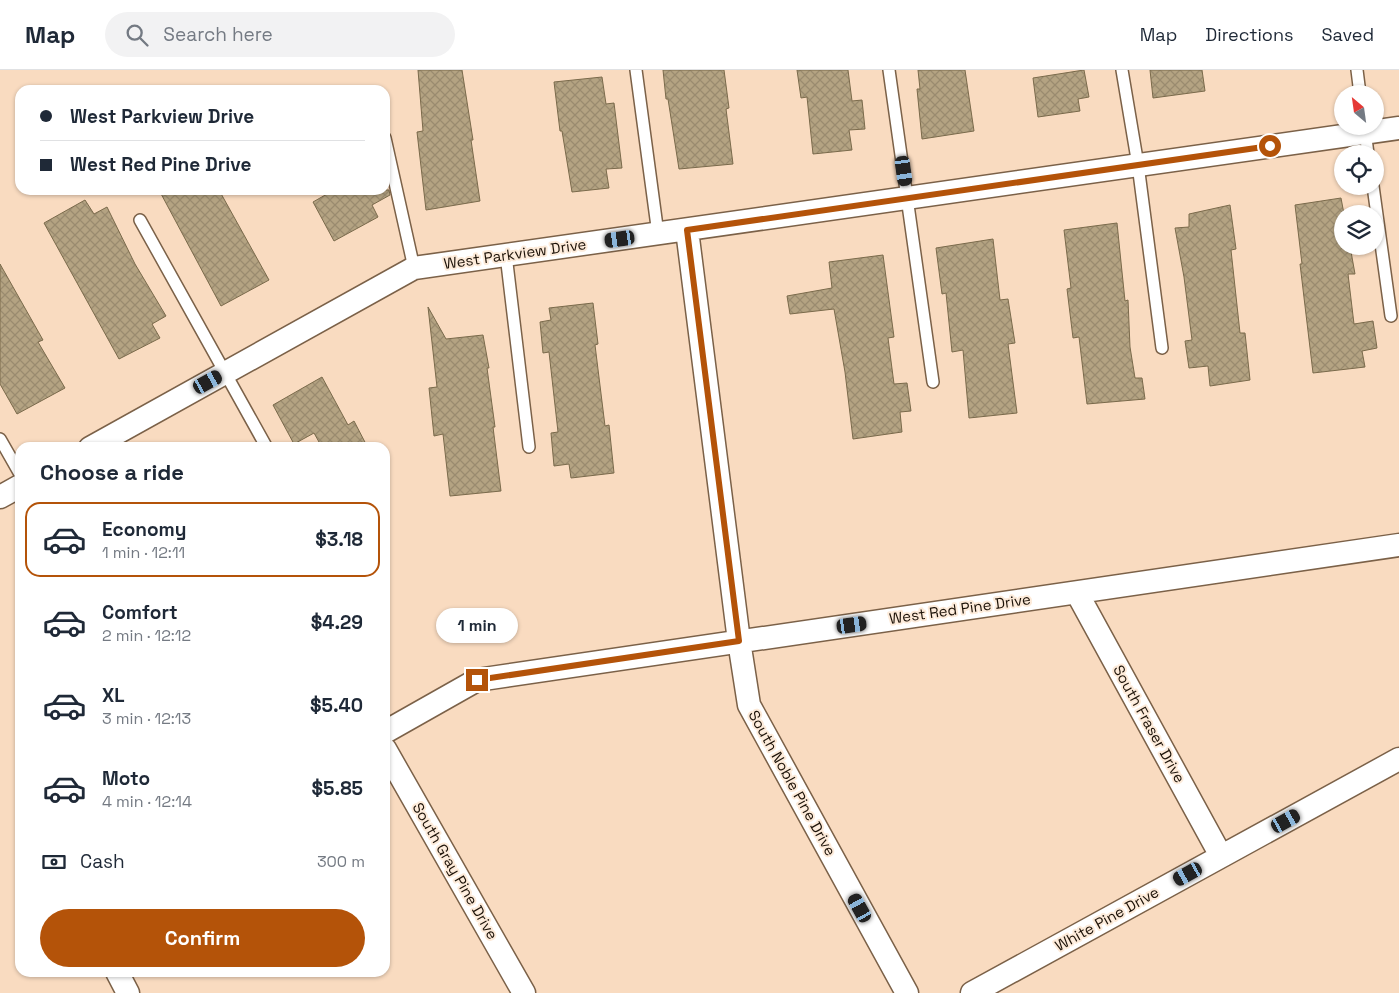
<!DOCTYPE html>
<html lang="en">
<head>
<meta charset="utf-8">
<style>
	body { margin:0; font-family:"Space Grotesk",sans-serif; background:#f2f2f3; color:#1f2937; height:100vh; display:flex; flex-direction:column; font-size:19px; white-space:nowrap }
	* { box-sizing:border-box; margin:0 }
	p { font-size:16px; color:#747a83 }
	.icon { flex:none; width:28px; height:28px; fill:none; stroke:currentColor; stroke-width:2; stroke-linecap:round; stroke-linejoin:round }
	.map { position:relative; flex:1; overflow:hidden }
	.side { position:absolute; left:15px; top:372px; width:375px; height:535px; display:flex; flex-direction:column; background:#fff; border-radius:15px; box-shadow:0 1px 4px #0004 }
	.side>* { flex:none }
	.hud { position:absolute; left:15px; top:15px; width:375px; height:110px; border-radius:15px; box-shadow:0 1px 4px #0004; display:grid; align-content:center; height:110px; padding:0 25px; background:#fff }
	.needle { width:32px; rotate:331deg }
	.controls { position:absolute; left:1334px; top:15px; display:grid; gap:10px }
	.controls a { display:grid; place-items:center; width:50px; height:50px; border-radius:50%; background:#fff; box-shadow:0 1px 4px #0004; font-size:25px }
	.end { position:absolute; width:22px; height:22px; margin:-11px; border:6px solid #b45309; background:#fff; box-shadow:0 0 0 2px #fff }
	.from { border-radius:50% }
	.bubble { position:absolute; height:35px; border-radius:18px; background:#fff; box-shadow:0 1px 4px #0004; font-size:16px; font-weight:600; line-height:35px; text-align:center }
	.car { position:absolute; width:15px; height:30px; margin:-15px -8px; border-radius:6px; box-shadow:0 0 4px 1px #0007; background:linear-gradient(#222 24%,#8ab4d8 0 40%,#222 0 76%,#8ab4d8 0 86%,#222 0) }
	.hud b { display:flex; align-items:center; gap:18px; height:48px; font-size:19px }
	.hud b+b { border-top:1px solid #e0e1e3 }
	.hud i { width:12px; height:12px; background:#1f2937 }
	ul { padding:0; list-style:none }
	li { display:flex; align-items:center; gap:15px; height:75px; margin:0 10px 8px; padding:0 15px; border:2px solid transparent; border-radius:15px }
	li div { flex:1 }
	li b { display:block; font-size:19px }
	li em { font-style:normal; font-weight:600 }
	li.current { border-color:#b45309 }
	li>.icon { width:45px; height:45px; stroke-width:1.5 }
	h2 { padding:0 25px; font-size:22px; line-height:60px }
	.pay { display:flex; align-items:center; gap:12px; height:55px; padding:0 25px; font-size:19px }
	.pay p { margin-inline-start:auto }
	.action { display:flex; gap:10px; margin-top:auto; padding:10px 25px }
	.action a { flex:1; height:58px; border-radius:30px; background:#b45309; color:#fff; font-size:20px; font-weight:600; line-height:58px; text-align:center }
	header { display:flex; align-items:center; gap:30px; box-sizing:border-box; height:70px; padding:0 25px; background:#fff; border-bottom:1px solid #e0e1e3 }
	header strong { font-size:24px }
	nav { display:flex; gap:28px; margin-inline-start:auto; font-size:18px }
	.search { width:350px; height:45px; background:#f2f2f3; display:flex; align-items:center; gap:12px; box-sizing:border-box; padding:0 18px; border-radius:28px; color:#747a83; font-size:19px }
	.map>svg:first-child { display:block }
</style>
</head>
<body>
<header>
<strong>Map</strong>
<div class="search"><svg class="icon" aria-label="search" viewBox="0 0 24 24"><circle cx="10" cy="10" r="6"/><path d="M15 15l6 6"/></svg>Search here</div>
<nav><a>Map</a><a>Directions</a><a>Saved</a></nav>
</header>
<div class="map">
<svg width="1399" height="923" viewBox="0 0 1399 923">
	<defs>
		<pattern id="building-cross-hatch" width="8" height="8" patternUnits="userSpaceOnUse" patternTransform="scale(1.25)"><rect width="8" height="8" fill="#b4a382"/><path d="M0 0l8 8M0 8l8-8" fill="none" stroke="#9a8b6f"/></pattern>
	</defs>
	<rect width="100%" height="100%" fill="#f9dbc0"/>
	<path fill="url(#building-cross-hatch)" stroke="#7a6a4b" d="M418 0H462L473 70H471L480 131 426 140 417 62 423 61Z
		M663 0H724L729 38 726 39 733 94 679 99 668 29H666Z
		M797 0H848L852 31 862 30 865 59 849 60 852 80 813 84 807 27 801 28Z
		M918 0H965L974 61 922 69 917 19H920Z
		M1084 0 1089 27 1078 29 1080 41 1038 47 1033 8Z
		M1150 0H1202L1205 21 1153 28Z
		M602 7 606 34 614 33 622 98 606 99 609 118 572 122 562 61H560L554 12Z
		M159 120H219L269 210 221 236Z
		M334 120H389L390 125 372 135 378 147 334 171 313 132Z
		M1341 128 1344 144H1342V176H1350L1355 204H1348L1354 254 1373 251 1377 278 1362 281 1365 297 1313 303 1300 194H1302L1295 135Z
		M85 130 94 144 107 137 135 194 166 246 152 254 160 268 119 289 44 153Z
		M1230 135 1236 179 1231 180 1240 263H1245L1250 310 1210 316 1208 296 1189 298 1185 271 1192 270 1184 207 1175 158 1189 157V144Z
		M1117 153 1125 231 1128 230 1130 277 1135 308H1142L1145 329 1087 334 1079 267 1073 268 1067 219 1071 218 1064 160Z
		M993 169 1000 230 1008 229 1015 273 1008 274 1017 343 969 348 963 280 952 282 946 223 942 224 936 178Z
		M883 185 894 267 888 268 894 314 907 313 911 341 900 342 902 362 853 369 845 302 834 239 790 244 787 226 832 218 829 192Z
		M0 194 43 270 38 272 65 318 17 344 0 314Z
		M593 233 598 274 595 275 605 356 609 355 614 403 571 408 569 394 554 396 551 363 558 362 549 282 543 283 540 252 551 250 549 238Z
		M428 237 446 269 483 265 489 298H487L495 357H493L501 421 450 426 443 364 434 366 429 318 437 317Z
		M322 307 348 355 354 351 368 378H308L319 372 314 363 294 374 273 335Z"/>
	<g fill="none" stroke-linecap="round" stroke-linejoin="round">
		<g stroke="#7b6148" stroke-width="14">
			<path id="service" d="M636 0 658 164
				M889 0 933 312
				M1122 0 1138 95 1162 278
				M1357 0 1360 24
				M1365 61 1368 84
				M385 68 414 198
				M1373 116 1391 246
				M140 150 267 378
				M506 185 529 377
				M0 369 20 404"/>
		</g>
		<g stroke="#7b6148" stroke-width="25">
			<path id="minor" d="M687 160 739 571 749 635 907 923
				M90 378 414 198 1399 58
				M0 427 20 416
				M1077 523 1221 786
				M385 662 477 610 1399 475
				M385 679 524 923
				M117 902 128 923
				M972 923 1399 689"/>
		</g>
		<use href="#service" stroke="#fff" stroke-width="11"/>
		<use href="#minor" stroke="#fff" stroke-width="22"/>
	</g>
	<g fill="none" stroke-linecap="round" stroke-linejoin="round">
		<path stroke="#b45309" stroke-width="6" d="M477 610 739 571 687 160 1270 76"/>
	</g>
	<g text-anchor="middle" stroke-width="4" stroke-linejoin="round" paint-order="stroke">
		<g font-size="15" fill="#1c1208" stroke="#fdebda">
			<text transform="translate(515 184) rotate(-8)" y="5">West Parkview Drive</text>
			<text transform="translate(960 539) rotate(-8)" y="5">West Red Pine Drive</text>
			<text transform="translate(1149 654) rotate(61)" y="5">South Fraser Drive</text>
			<text transform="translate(792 713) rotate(61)" y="5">South Noble Pine Drive</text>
			<text transform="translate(455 801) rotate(60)" y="5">South Gray Pine Drive</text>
			<text transform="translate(1107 849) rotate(-29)" y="5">White Pine Drive</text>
		</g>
	</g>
</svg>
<div class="controls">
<a><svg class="needle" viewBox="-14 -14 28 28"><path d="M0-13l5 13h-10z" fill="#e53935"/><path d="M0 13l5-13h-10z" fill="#747a83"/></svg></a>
<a><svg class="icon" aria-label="locate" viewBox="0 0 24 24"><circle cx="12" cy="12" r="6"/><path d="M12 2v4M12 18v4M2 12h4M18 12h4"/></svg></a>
<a><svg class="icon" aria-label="layers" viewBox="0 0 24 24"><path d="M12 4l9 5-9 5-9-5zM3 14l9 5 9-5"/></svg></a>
</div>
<i class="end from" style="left:1270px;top:76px"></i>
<i class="end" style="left:477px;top:610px"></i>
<div class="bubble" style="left:436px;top:538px;width:82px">1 min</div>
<i class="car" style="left:904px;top:101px;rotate:172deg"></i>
<i class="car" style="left:620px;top:169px;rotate:262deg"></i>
<i class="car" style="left:208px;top:312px;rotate:61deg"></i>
<i class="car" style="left:852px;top:555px;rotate:82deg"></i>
<i class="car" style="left:1286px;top:751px;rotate:61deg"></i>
<i class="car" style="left:1188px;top:804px;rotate:241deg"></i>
<i class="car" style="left:860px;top:838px;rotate:331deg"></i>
<div class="hud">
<b><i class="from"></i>West Parkview Drive</b>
<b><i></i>West Red Pine Drive</b>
</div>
<section class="side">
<h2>Choose a ride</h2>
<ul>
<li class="current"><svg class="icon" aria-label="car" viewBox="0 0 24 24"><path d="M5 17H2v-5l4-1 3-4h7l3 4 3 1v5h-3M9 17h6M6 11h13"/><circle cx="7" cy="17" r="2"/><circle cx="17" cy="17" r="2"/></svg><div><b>Economy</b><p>1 min · 12:11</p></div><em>$3.18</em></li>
<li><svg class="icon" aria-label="car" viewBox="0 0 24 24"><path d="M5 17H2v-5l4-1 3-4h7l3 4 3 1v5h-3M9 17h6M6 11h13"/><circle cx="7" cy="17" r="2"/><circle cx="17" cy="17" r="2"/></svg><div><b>Comfort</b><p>2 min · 12:12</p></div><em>$4.29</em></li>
<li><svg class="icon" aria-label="car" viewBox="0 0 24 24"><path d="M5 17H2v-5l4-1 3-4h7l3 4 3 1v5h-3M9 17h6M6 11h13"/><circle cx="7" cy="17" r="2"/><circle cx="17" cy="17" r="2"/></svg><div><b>XL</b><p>3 min · 12:13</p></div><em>$5.40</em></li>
<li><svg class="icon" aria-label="car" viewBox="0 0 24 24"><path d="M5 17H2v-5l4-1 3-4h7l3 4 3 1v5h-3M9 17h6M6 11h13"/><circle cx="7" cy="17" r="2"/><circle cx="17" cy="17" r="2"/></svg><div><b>Moto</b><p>4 min · 12:14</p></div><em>$5.85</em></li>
</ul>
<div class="pay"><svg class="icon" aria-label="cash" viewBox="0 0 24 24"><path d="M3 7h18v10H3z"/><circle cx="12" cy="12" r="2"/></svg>Cash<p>300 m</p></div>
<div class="action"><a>Confirm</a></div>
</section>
</div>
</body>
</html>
